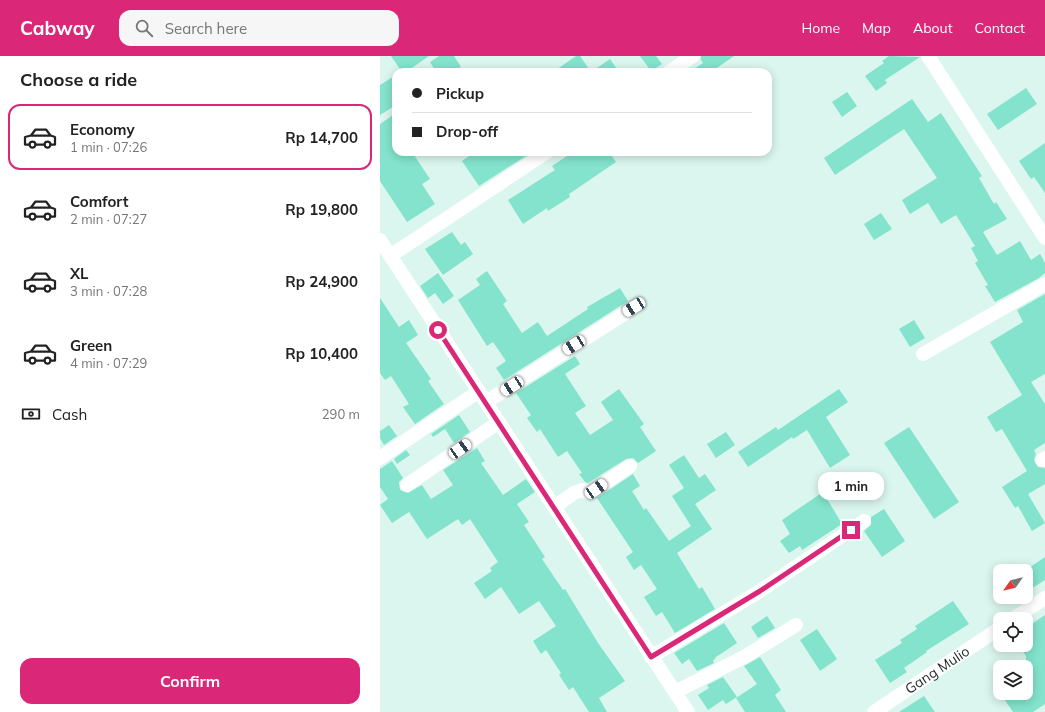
<!DOCTYPE html>
<html lang="en">
<head>
<meta charset="utf-8">
<style>
	body { margin:0; font-family:Mulish,sans-serif; background:#f6f6f6; color:#222; height:100vh; display:flex; flex-direction:column; font-size:15px; white-space:nowrap }
	* { box-sizing:border-box; margin:0 }
	p { font-size:13px; color:#767676 }
	.icon { flex:none; width:22px; height:22px; fill:none; stroke:currentColor; stroke-width:2; stroke-linecap:round; stroke-linejoin:round }
	.map { position:relative; flex:1; overflow:hidden }
	.sheet { display:flex; flex-direction:column; background:#fff; width:380px }
	.sheet>* { flex:none }
	.top-card { position:absolute; left:12px; top:12px; width:380px; height:88px; border-radius:12px; box-shadow:0 2px 10px #0003; display:grid; align-content:center; height:88px; padding:0 20px; background:#fff }
	.needle { width:26px; rotate:236deg }
	.buttons { position:absolute; left:613px; top:508px; display:grid; gap:8px }
	.buttons a { display:grid; place-items:center; width:40px; height:40px; border-radius:8px; background:#fff; box-shadow:0 2px 10px #0003; font-size:20px }
	.end { position:absolute; width:18px; height:18px; margin:-9px; border:5px solid #db2777; background:#fff; box-shadow:0 0 0 2px #fff }
	.from { border-radius:50% }
	.bubble { position:absolute; height:28px; border-radius:12px; background:#fff; box-shadow:0 2px 10px #0003; font-size:13px; font-weight:700; line-height:28px; text-align:center }
	.car { position:absolute; width:12px; height:24px; margin:-12px -6px; border-radius:5px; box-shadow:0 0 3px 1px #0007; background:linear-gradient(#fff 24%,#345 0 40%,#fff 0 76%,#345 0 86%,#fff 0) }
	.top-card b { display:flex; align-items:center; gap:14px; height:38px; font-size:15px }
	.top-card b+b { border-top:1px solid #e0e0e0 }
	.top-card i { width:10px; height:10px; background:#222 }
	ul { padding:0; list-style:none }
	li { display:flex; align-items:center; gap:12px; height:66px; margin:0 8px 6px; padding:0 12px; border:2px solid transparent; border-radius:12px }
	li div { flex:1 }
	li b { display:block; font-size:15px }
	li em { font-style:normal; font-weight:700 }
	li.active { border-color:#db2777 }
	li>.icon { width:36px; height:36px; stroke-width:1.5 }
	h2 { padding:0 20px; font-size:18px; line-height:48px }
	.pay { display:flex; align-items:center; gap:10px; height:44px; padding:0 20px; font-size:15px }
	.pay p { margin-inline-start:auto }
	.action { display:flex; gap:8px; margin-top:auto; padding:8px 20px }
	.action a { flex:1; height:46px; border-radius:12px; background:#db2777; color:#fff; font-size:16px; font-weight:700; line-height:46px; text-align:center }
	header { display:flex; align-items:center; gap:24px; box-sizing:border-box; height:56px; padding:0 20px; background:#db2777; color:#fff }
	header strong { font-size:19px }
	nav { display:flex; gap:22px; margin-inline-start:auto; font-size:14px }
	.search { width:280px; height:36px; background:#f6f6f6; display:flex; align-items:center; gap:10px; box-sizing:border-box; padding:0 14px; border-radius:12px; color:#767676; font-size:15px }
	main { display:flex; flex:1; min-height:0 }
	.map>svg:first-child { display:block }
</style>
</head>
<body>
<header>
<strong>Cabway</strong>
<div class="search"><svg class="icon" aria-label="search" viewBox="0 0 24 24"><circle cx="10" cy="10" r="6"/><path d="M15 15l6 6"/></svg>Search here</div>
<nav><a>Home</a><a>Map</a><a>About</a><a>Contact</a></nav>
</header>
<main>
<section class="sheet">
<h2>Choose a ride</h2>
<ul>
<li class="active"><svg class="icon" aria-label="car" viewBox="0 0 24 24"><path d="M5 17H2v-5l4-1 3-4h7l3 4 3 1v5h-3M9 17h6M6 11h13"/><circle cx="7" cy="17" r="2"/><circle cx="17" cy="17" r="2"/></svg><div><b>Economy</b><p>1 min · 07:26</p></div><em>Rp 14,700</em></li>
<li><svg class="icon" aria-label="car" viewBox="0 0 24 24"><path d="M5 17H2v-5l4-1 3-4h7l3 4 3 1v5h-3M9 17h6M6 11h13"/><circle cx="7" cy="17" r="2"/><circle cx="17" cy="17" r="2"/></svg><div><b>Comfort</b><p>2 min · 07:27</p></div><em>Rp 19,800</em></li>
<li><svg class="icon" aria-label="car" viewBox="0 0 24 24"><path d="M5 17H2v-5l4-1 3-4h7l3 4 3 1v5h-3M9 17h6M6 11h13"/><circle cx="7" cy="17" r="2"/><circle cx="17" cy="17" r="2"/></svg><div><b>XL</b><p>3 min · 07:28</p></div><em>Rp 24,900</em></li>
<li><svg class="icon" aria-label="car" viewBox="0 0 24 24"><path d="M5 17H2v-5l4-1 3-4h7l3 4 3 1v5h-3M9 17h6M6 11h13"/><circle cx="7" cy="17" r="2"/><circle cx="17" cy="17" r="2"/></svg><div><b>Green</b><p>4 min · 07:29</p></div><em>Rp 10,400</em></li>
</ul>
<div class="pay"><svg class="icon" aria-label="cash" viewBox="0 0 24 24"><path d="M3 7h18v10H3z"/><circle cx="12" cy="12" r="2"/></svg>Cash<p>290 m</p></div>
<div class="action"><a>Confirm</a></div>
</section>
<div class="map">
<svg width="665" height="656" viewBox="0 0 665 656">
	<rect width="100%" height="100%" fill="#dbf6ee"/>
	<path fill="#83e3cc" d="M11 0H49L26 16H22Z
		M59 0H74L81 11 74 16H56L50 6Z
		M196 0H200L211 16 230 3 239 16H173Z
		M260 0H276L282 8 271 15Z
		M321 0H354L331 16H309L323 7 321 4Z
		M509 0 540 1 505 24 507 27 496 35 485 20 504 7 502 5Z
		M16 19V49L0 59V29Z
		M646 32 657 48 618 74 607 58Z
		M467 36 477 50 462 61 452 46Z
		M532 43 548 66 561 57 602 120 599 122 614 148 616 146 627 163 603 176 617 199 640 185 651 204 660 198 665 207V217L659 222 615 246 605 230 608 229 595 207 598 205 591 192 595 190 576 159 561 168 548 147 530 158 522 144 557 122 524 73 455 119 444 102Z
		M16 57V96H32L50 123 42 128 55 148 27 166 0 125V68Z
		M665 87V137L654 121 651 123 639 105Z
		M95 96H152L99 130 82 105Z
		M193 96H229L236 106 189 138 190 141 168 155 167 152 143 168 128 144 175 114 172 110Z
		M501 157 512 173 494 184 484 168Z
		M72 176 81 189 85 186 93 198 63 219 45 193Z
		M107 215 127 245 123 248 142 277 158 266 167 280 208 253 207 251 240 232 248 245 124 324 116 312 126 305 113 286 107 290 78 244 100 229 96 223Z
		M58 217 74 240 63 248 55 237 48 242 40 230Z
		M665 238V318L651 326 665 348V387L654 394 656 398 654 404 658 411 665 412V428L648 438 665 467 652 475 638 450 635 452 622 431 647 415 622 373 616 376 607 361 642 339 610 286 643 266 637 254Z
		M0 242 19 271 29 264 38 279 26 287 51 323 48 325 64 348 35 368 23 351 29 348 11 320 5 324 0 317Z
		M534 264 545 282 530 291 519 273Z
		M195 300 200 308 185 318 206 350 195 357 210 379 233 364 221 346 239 333 264 368 260 371 276 395 258 407 253 402 246 403 208 427 205 426 199 418 202 417 187 395 178 401 160 373 157 376 147 362 151 359 136 337Z
		M459 333 468 346 446 361 470 399 450 412 427 374 413 383 412 381 368 411 358 396 396 371 398 374Z
		M79 359 90 376 74 387 65 373 53 381 51 378Z
		M9 369 17 380 4 389 0 382V375Z
		M529 371 579 446 554 463 504 387Z
		M346 376 355 389 336 402 327 388Z
		M97 392 105 405 101 407 123 439 146 423 155 436 137 448 149 466 144 469 165 501 162 503 183 534 185 533 218 587 245 625 219 642 227 656H209L193 631 189 634 179 619 181 617 166 594 161 598 153 585 176 570 159 545 139 558 121 531 105 543 94 527 112 515 110 512 118 506 90 463 82 469 78 463 47 483 29 456 12 467 0 449 8 443 0 431V413L12 405 23 422 19 426 20 434 28 437 42 429 51 443 73 429 63 414Z
		M26 394 30 399 17 408 14 403Z
		M304 399 319 422 325 418 336 434 315 448 332 473 297 497 319 533 322 531 335 553 295 577 282 556 276 560 264 541 277 533 261 509 254 514 246 501 253 496 217 442 253 418 260 430 252 435 264 454 266 452 289 485 311 470 292 440 304 432 289 409Z
		M443 436 462 468 422 494 420 490 409 497 400 485 410 478 402 464Z
		M504 453 525 485 502 501 484 475 491 469V461Z
		M665 501V524L646 536V514Z
		M573 545 589 568 546 595 547 596 524 612 527 616 510 627 495 604 522 587 520 584 537 573 535 570Z
		M665 559V648L653 656H633L620 637H646V600L639 589H646V572Z
		M387 560 395 572 378 582 371 571Z
		M344 567 357 587 336 601 333 605 334 607 317 615 309 603 302 608 294 597Z
		M437 573 457 603 440 615 420 584Z
		M380 601 401 634 395 639 406 656H365L356 642 377 628 364 610Z
		M343 621 357 641 346 648 343 644 328 654 318 639 329 632 327 629Z
		M544 640 555 656H519Z"/>
	<g fill="none" stroke-linecap="round" stroke-linejoin="round">
		<g stroke="#fff" stroke-width="14">
			<path d="M548 0 665 182"/>
			<path d="M289 16 313 0"/>
			<path d="M0 184 308 656"/>
			<path d="M10 200 167 96"/>
			<path d="M543 298 665 228"/>
			<path d="M106 346 255 251"/>
			<path d="M0 402 99 335"/>
			<path d="M662 404 665 402"/>
			<path d="M27 429 119 366"/>
			<path d="M174 451 194 437 202 434 208 436 216 433 250 410"/>
			<path d="M633 563 665 542"/>
			<path d="M271 601 380 535 484 465"/>
			<path d="M295 636 366 600 416 569"/>
			<path id="s1" d="M494 656 620 572"/>
		</g>
	</g>
	<g fill="none" stroke-linecap="round" stroke-linejoin="round">
		<path stroke="#db2777" stroke-width="5" d="M58 274 271 601 380 535 471 474"/>
	</g>
	<g text-anchor="middle" stroke-width="3" stroke-linejoin="round" paint-order="stroke">
		<g font-size="14" fill="#1c2623" stroke="#f8fefc">
			<text dy="5" stroke="none"><textPath href="#s1" startOffset="76">Gang Mulio</textPath></text>
		</g>
	</g>
</svg>
<div class="buttons">
<a><svg class="needle" viewBox="-14 -14 28 28"><path d="M0-13l5 13h-10z" fill="#e53935"/><path d="M0 13l5-13h-10z" fill="#767676"/></svg></a>
<a><svg class="icon" aria-label="locate" viewBox="0 0 24 24"><circle cx="12" cy="12" r="6"/><path d="M12 2v4M12 18v4M2 12h4M18 12h4"/></svg></a>
<a><svg class="icon" aria-label="layers" viewBox="0 0 24 24"><path d="M12 4l9 5-9 5-9-5zM3 14l9 5 9-5"/></svg></a>
</div>
<i class="end from" style="left:58px;top:274px"></i>
<i class="end" style="left:471px;top:474px"></i>
<div class="bubble" style="left:438px;top:416px;width:66px">1 min</div>
<i class="car" style="left:254px;top:251px;rotate:238deg"></i>
<i class="car" style="left:194px;top:289px;rotate:238deg"></i>
<i class="car" style="left:132px;top:330px;rotate:237deg"></i>
<i class="car" style="left:80px;top:393px;rotate:55deg"></i>
<i class="car" style="left:216px;top:433px;rotate:56deg"></i>
<div class="top-card">
<b><i class="from"></i>Pickup</b>
<b><i></i>Drop-off</b>
</div>
</div>
</main>
</body>
</html>
